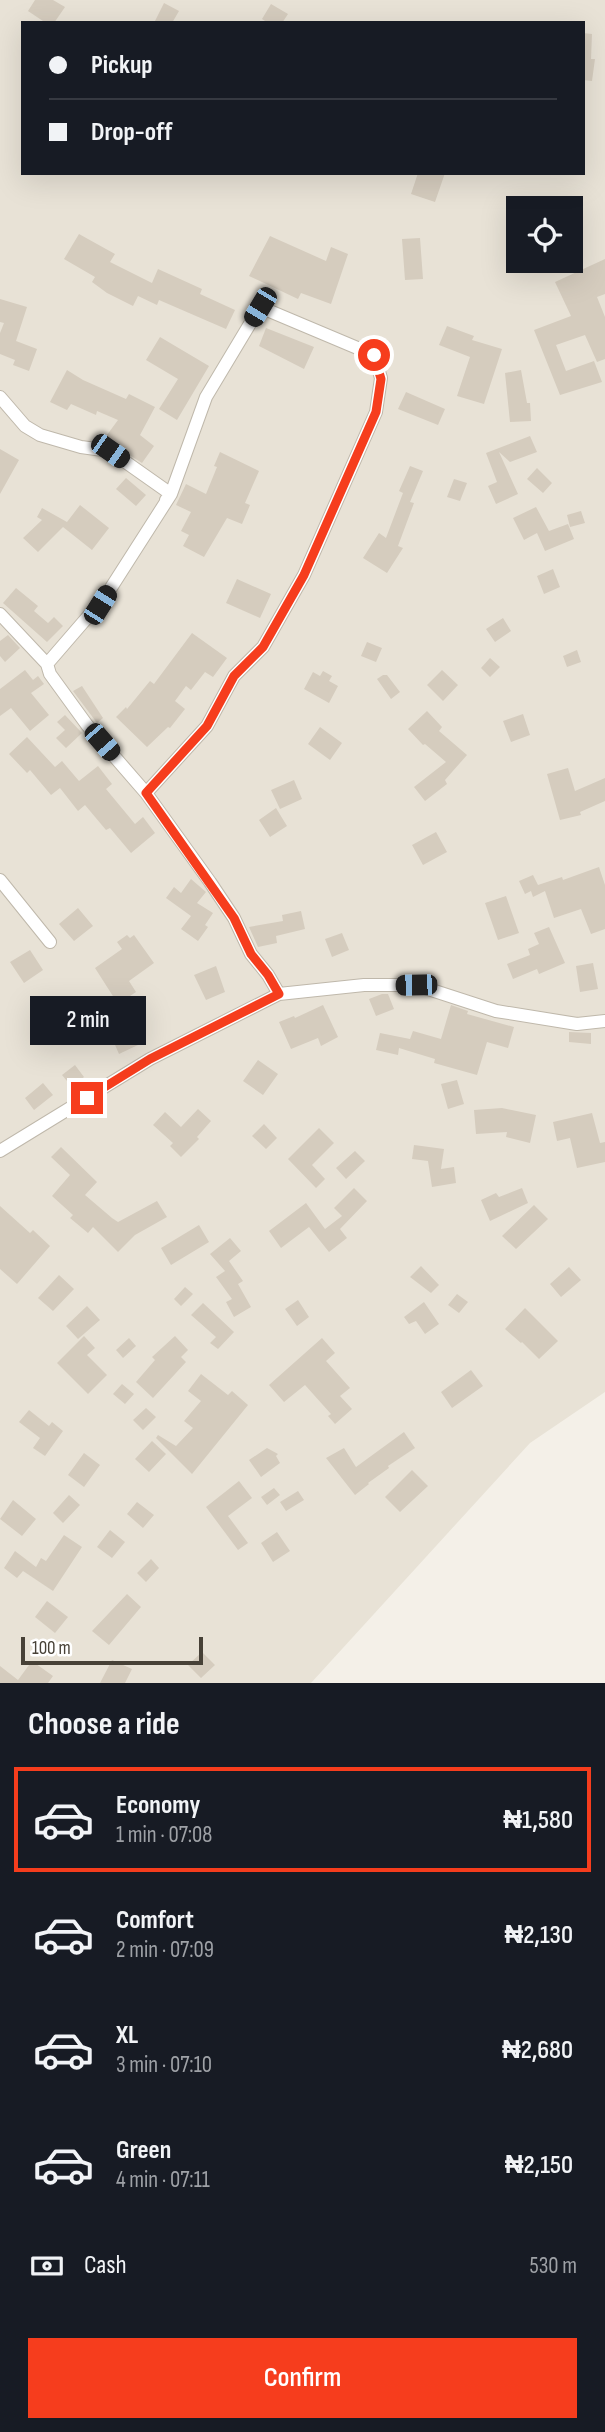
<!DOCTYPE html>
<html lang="en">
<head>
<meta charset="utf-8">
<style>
	body { margin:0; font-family:"Sofia Sans Condensed",sans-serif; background:#242831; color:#f1f3f6; height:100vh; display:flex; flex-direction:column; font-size:26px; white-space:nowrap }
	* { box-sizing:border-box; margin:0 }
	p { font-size:23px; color:#9ea1a6 }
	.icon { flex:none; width:38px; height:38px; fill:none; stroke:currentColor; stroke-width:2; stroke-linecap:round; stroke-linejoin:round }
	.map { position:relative; height:1683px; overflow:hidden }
	.details { display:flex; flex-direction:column; background:#171b24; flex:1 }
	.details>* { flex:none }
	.top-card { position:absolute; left:21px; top:21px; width:564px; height:154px; border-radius:0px; box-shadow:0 7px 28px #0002; display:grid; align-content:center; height:154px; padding:0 28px; background:#171b24 }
	.fabs { position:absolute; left:506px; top:196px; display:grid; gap:14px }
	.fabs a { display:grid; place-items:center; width:77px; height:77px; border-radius:0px; background:#171b24; box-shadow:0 7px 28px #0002; font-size:35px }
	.scale { position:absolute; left:21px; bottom:18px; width:182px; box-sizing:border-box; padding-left:7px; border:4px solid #474137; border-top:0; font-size:19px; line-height:24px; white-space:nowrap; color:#474137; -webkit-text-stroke:5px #fff; paint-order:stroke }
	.end { position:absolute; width:32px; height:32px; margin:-16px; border:9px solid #f63d1d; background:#fff; box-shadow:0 0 0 4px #fff }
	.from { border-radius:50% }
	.bubble { position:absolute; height:49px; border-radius:0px; background:#171b24; box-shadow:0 7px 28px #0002; font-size:23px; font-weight:600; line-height:49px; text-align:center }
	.car { position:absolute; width:21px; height:42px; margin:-21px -10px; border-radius:9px; box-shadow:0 0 5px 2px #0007; background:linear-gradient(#222 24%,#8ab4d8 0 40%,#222 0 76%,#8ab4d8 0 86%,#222 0) }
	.top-card b { display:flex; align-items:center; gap:24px; height:66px; font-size:26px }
	.top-card b+b { border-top:2px solid #363941 }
	.top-card i { width:18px; height:18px; background:#f1f3f6 }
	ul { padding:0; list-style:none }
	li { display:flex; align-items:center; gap:21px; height:105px; margin:0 14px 10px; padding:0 14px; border:4px solid transparent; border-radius:0px }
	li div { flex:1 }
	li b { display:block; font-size:26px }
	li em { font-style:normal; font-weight:600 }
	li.current { border-color:#f63d1d }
	li>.icon { width:63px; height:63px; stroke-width:1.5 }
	h2 { padding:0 28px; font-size:32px; line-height:84px }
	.pay { display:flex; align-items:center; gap:18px; height:77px; padding:0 28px; font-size:26px }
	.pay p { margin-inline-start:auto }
	.cta { display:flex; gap:14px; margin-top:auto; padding:14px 28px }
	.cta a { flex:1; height:80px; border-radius:0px; background:#f63d1d; color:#fff; font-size:28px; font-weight:600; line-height:80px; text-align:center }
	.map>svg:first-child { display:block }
</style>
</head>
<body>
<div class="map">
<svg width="605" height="1683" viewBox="0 0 605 1683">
	<rect width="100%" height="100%" fill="#f4f0e8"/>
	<path fill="#e8e2d6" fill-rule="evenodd" d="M0 0H605V1392L530 1443 311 1683H0ZM23 23H583V173H23ZM518 208H570V261H518Z"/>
	<path fill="#d5ccbe" d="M35 0H53L65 7 54 23H46L28 11Z
		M164 3 179 11 172 23H154Z
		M271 4 288 14 282 23H268L262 19Z
		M583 33 592 34 591 59H595L592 81 583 80Z
		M418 173H445L435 202 411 194Z
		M79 234 115 254 110 262 152 283 158 269 202 289 200 294 235 310 226 329 159 300 157 305 138 296 133 306 107 293 92 282 95 277 64 259Z
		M270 236 326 261 331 247 348 254 331 304 301 293 298 299 249 276Z
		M420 238 423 279 405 280 402 239Z
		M605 259V294L597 297 605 317V359L597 362 585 335 556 345 566 371 594 361 602 382 560 395 534 330 571 316 555 282Z
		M0 299 27 307 16 341 37 349 29 371 13 365 15 360 0 354V333L4 323 0 322Z
		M447 326 474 336 472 340 502 349 484 404 457 396 470 357 439 345Z
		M266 328 314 347 304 369 259 346Z
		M160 337 209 366 177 420 159 409 178 379 146 360Z
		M67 370 83 380 126 399 129 394 155 407 140 435 154 446 142 463 104 439 118 420 97 411 96 415 71 404 67 410 50 402Z
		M521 370 527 403H530L531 421 510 422 505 373Z
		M406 392 445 409 438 425 398 409Z
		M530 436 537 452 510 462 499 452 518 494 496 504 488 486 497 482 486 453Z
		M0 449 19 460 0 494Z
		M220 452 259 471 245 503 250 505 242 524 227 518 204 557 183 546 189 535 181 531 191 512 176 505 186 484 206 494 217 467 214 466Z
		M410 466 423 471 410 502 414 503 398 546 403 548 387 573 363 558 379 533 386 538 403 493 399 491Z
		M537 468 552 483 543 493 527 479Z
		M126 478 146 495 136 506 116 489Z
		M454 479 467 483 460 501 447 497Z
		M80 505 109 528 92 550 63 527 38 552 23 538 42 520 37 517 42 508 67 522Z
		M536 507 549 531 568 524 574 539 545 551 537 533 524 540 513 518Z
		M581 511 585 523 570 527 567 515Z
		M553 569 560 587 544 594 537 576Z
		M237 579 271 594 260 618 226 603Z
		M16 588 38 606 34 611 48 623 54 617 63 626 47 642 3 603Z
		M503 618 511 631 495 642 486 629Z
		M192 633 227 658 213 677 205 672 191 690 186 686 175 701 185 709 170 728 168 727 147 747 116 717 126 707 127 709 150 681 154 684Z
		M8 635 20 648 5 662 0 656V641Z
		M367 642 382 648 376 662 361 656Z
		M577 650 581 662 567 667 563 656Z
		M490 658 500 667 490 677 481 668Z
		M25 670 33 680 38 676 44 684 31 693 49 715 30 731 11 708 0 716V689Z
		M442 670 458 685 443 701 427 685Z
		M323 671 332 676 329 681 338 686 329 703 304 689 313 672 320 676Z
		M383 675H387L400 692 391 699 377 679Z
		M82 686 103 718 97 723 73 691Z
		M427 711 442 727 439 731 467 755 445 780 447 784 425 801 414 787 446 762 425 744 423 745 408 729Z
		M523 714 530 735 511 742 503 721Z
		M65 715 82 733 66 748 56 738 65 730 57 722Z
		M320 727 342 743 330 760 308 744Z
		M27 737 55 767 62 761 79 781 98 766 112 784 106 789 135 824 143 817 155 833 131 853 110 828 106 830 85 805 78 811 60 788 51 795 30 770 27 773 9 754Z
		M568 768 575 791 605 778V801L580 812 581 815 560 820 547 774Z
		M294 780 302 799 280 809 271 790Z
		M276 808 287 826 270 837 259 820Z
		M436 832 447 852 423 865 412 845Z
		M599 867 605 885V929L591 934 581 909 554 918 545 891 533 897 531 891 525 894 519 881 533 875 538 885 562 877 563 880Z
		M191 879 206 892 197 903 213 913 205 925 208 927 198 941 181 929 191 916 166 898 174 887 181 893Z
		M506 896 519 933 498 940 485 903Z
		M78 908 93 926 74 941 59 924Z
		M301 911 305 929 276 936 277 943 258 947 249 927 283 921 282 915Z
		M549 927 565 963 539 974 537 969 513 979 507 964 530 955 528 949 539 944 534 933Z
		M342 933 349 950 332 957 325 939Z
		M127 935 130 938 134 935 154 963 129 981 136 992 118 1004 95 968 122 949 117 942Z
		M30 950 43 970 24 983 10 962Z
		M593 963 598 989 580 992 576 966Z
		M216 966 225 992 206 1000 194 975Z
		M382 994H388L394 1009 376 1016 369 999Z
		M323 1005 338 1037 321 1046 318 1038 291 1049 279 1022 294 1016 295 1018Z
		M451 1005 468 1011 467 1014 514 1027 508 1048 487 1042 477 1075 434 1063 435 1059 399 1048 398 1055 376 1050 380 1033 410 1039 413 1031 441 1039Z
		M124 1014 138 1045 119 1054 105 1022Z
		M569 1032 591 1033V1044L569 1042Z
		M258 1060 278 1074 263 1095 243 1081Z
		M75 1065 84 1077 72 1087 62 1075Z
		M457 1080 464 1104 448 1109 441 1084Z
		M43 1083 53 1095 34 1110 25 1098Z
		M502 1108 536 1115 530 1143 506 1137 507 1132 476 1134 474 1110Z
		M198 1109 211 1121 197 1137 199 1139 181 1157 170 1146 173 1143 153 1125 165 1112 181 1127Z
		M592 1113 600 1143 605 1142V1162L577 1168 570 1138 557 1141 553 1122Z
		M264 1124 277 1138 266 1149 252 1136Z
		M319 1128 334 1143 312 1165 325 1179 316 1188 288 1159Z
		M414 1145 444 1149 441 1169 454 1167 456 1183 432 1187 428 1161 412 1159Z
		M61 1147 97 1182 85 1195 112 1218 118 1222 157 1201 167 1217 135 1235 118 1252 93 1227 88 1233 70 1218 73 1215 52 1196 70 1175 51 1157Z
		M355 1151 365 1161 346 1179 336 1168Z
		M354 1188 367 1201 340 1229 347 1238 329 1252 309 1227 281 1248 269 1231 306 1203 325 1229 342 1216 334 1208Z
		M522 1188 528 1203 490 1221 481 1200 496 1193 499 1197Z
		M534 1205 548 1219 516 1249 502 1236Z
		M0 1206 30 1233 33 1230 50 1246 17 1284 0 1269Z
		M199 1225 209 1242 171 1265 161 1248Z
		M230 1238 241 1251 229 1261 243 1281 238 1284 251 1307 234 1317 226 1302 232 1299 216 1277 225 1271 210 1254Z
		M421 1266 439 1285 431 1293 410 1277Z
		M569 1267 581 1280 561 1297 550 1284Z
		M59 1275 74 1289 53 1311 38 1298Z
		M185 1287 193 1294 181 1306 174 1299Z
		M457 1294 468 1302 459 1313 448 1305Z
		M298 1300 309 1317 297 1326 285 1309Z
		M424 1302 439 1324 425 1334 416 1321 409 1324 404 1317Z
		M203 1303 234 1332 218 1349 210 1343 216 1337 191 1315Z
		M87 1306 100 1320 78 1339 66 1326Z
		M525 1308 558 1341 539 1359 522 1342 521 1343 505 1329Z
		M84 1336 95 1348 87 1355 107 1375 88 1394 57 1363Z
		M175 1336 188 1350 181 1357 186 1362 153 1398 136 1382 155 1360 152 1357Z
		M129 1338 136 1346 123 1358 116 1350Z
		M322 1338 335 1353 326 1361 350 1388 340 1396 352 1409 335 1424 328 1416 331 1414 305 1385 284 1402 269 1385Z
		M471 1370 483 1386 452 1408 441 1392Z
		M201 1374 228 1395 232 1391 248 1405 192 1474 156 1438 158 1435 176 1446 193 1428 184 1421 201 1401 188 1391Z
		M122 1384 134 1394 125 1404 113 1394Z
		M146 1408 156 1417 143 1430 133 1420Z
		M29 1410 49 1426 52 1422 63 1431 45 1456 33 1448 40 1438 19 1422Z
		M404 1432 415 1448 388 1466 389 1468 368 1483 369 1484 355 1495 326 1458 344 1448 356 1467Z
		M152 1441 166 1454 149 1472 135 1459Z
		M267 1448 278 1454 276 1456 280 1463 261 1477 249 1460Z
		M84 1453 100 1465 84 1487 68 1475Z
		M412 1470 428 1486 400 1512 385 1497Z
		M239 1481 252 1498 228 1516 248 1543 238 1550 206 1507Z
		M274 1488 280 1495 267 1505 261 1497Z
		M298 1491 304 1500 286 1511 280 1502Z
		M69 1495 80 1505 63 1523 53 1513Z
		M13 1500 36 1519 22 1536 0 1519Z
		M137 1502 154 1515 143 1528 127 1514Z
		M110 1530 125 1542 112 1558 97 1547Z
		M277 1532 290 1551 273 1562 261 1543Z
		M64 1535 82 1547 53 1591 23 1571 17 1578 4 1568 15 1551 36 1567 41 1558 46 1561Z
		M151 1559 159 1568 146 1582 137 1573Z
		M127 1594 141 1607 109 1645 92 1631Z
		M47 1601 68 1617 55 1633 35 1617Z
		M202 1652 215 1665 201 1678 188 1665Z
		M112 1660 132 1669 125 1683H100Z
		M32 1661 53 1676 48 1683H0V1666L18 1680Z"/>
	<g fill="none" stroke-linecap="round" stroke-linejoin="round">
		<g stroke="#bfb8ab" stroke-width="14">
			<path id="street" d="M0 397 25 426 40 435 81 447 110 451 171 494 166 500
				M100 605 171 494 206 397 260 307 374 355 381 378 376 412 304 575 263 647 234 676 207 726 146 793
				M0 614 47 664 50 674 87 725 146 793 210 882 234 918 251 954 268 975 279 994
				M47 664 104 598
				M0 880 50 942
				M0 1151 150 1059 279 994 364 985H416L496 1011 577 1024 605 1021"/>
		</g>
		<use href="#street" stroke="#fff" stroke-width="12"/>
	</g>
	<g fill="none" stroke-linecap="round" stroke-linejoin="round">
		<path stroke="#f63d1d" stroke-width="9" d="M87 1098 150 1059 279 994 268 975 251 954 234 918 146 793 207 726 234 676 263 647 304 575 376 412 381 379 374 355"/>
	</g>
</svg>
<div class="fabs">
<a><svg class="icon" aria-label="locate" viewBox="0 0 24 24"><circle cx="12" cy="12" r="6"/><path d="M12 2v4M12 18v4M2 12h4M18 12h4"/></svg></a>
</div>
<div class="scale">100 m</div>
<i class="end from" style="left:374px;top:355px"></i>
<i class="end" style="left:87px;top:1098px"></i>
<div class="bubble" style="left:30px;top:996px;width:116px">2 min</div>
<i class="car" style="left:260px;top:307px;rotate:211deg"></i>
<i class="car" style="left:110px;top:451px;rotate:125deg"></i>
<i class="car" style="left:100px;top:605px;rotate:32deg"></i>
<i class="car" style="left:102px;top:742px;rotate:139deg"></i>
<i class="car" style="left:416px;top:985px;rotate:269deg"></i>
<div class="top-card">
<b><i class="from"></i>Pickup</b>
<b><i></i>Drop-off</b>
</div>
</div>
<section class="details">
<h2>Choose a ride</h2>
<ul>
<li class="current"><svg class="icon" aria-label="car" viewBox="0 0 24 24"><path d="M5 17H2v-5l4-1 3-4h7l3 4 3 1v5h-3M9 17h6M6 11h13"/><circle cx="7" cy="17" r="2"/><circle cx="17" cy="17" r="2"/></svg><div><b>Economy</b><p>1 min · 07:08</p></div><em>₦1,580</em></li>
<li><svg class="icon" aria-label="car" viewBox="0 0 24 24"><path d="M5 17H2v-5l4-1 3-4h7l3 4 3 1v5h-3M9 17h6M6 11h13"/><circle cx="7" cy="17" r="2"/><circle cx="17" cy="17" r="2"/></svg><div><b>Comfort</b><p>2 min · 07:09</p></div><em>₦2,130</em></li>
<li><svg class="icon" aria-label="car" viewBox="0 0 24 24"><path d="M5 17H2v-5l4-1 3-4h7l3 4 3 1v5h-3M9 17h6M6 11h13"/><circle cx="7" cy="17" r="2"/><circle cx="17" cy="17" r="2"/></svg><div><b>XL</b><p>3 min · 07:10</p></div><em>₦2,680</em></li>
<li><svg class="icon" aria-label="car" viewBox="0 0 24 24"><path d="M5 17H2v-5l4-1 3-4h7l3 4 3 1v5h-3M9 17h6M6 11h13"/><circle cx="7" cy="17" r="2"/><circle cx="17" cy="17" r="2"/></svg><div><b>Green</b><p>4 min · 07:11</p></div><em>₦2,150</em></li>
</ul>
<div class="pay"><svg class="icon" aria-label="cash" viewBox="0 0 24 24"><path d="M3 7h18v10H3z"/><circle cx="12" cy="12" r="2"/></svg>Cash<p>530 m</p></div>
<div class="cta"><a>Confirm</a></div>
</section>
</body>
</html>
